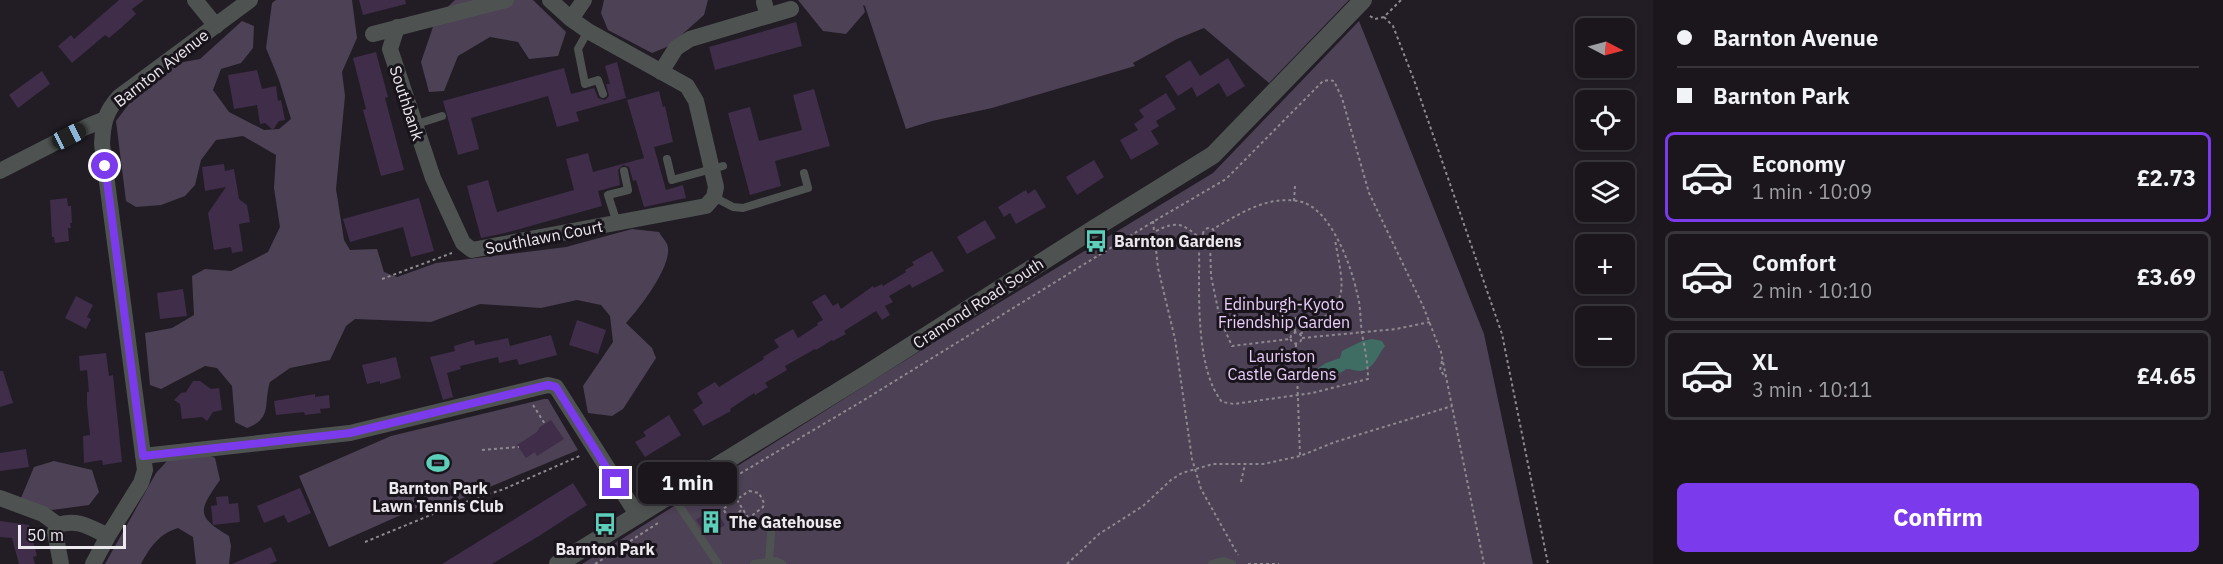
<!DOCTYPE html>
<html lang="en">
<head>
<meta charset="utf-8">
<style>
	body { margin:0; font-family:"IBM Plex Sans",sans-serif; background:#231f25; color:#f1f3f6; height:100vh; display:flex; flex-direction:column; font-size:22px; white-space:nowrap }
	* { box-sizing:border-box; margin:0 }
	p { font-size:20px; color:#9f9fa3 }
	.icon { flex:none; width:33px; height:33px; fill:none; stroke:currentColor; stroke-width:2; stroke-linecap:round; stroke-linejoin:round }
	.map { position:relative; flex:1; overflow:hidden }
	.drawer { display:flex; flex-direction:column; background:#1a161c; width:570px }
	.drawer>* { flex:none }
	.top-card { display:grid; align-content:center; height:132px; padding:0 24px; background:#1a161c }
	.needle { width:39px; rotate:96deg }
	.buttons { position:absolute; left:1575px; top:18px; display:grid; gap:12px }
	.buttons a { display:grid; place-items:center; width:60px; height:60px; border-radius:9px; background:#1a161c; box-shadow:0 3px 9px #0003,0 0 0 2px #38353b; font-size:30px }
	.scale { position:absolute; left:18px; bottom:15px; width:108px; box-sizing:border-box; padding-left:6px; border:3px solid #ece9ee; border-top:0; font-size:16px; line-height:21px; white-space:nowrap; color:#ece9ee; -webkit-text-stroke:4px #19141b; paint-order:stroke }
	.end { position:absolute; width:27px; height:27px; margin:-14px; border:8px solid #7c3aed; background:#fff; box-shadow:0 0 0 3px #fff }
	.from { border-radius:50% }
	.bubble { position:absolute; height:42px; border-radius:9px; background:#1a161c; box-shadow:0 3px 9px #0003,0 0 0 2px #38353b; font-size:20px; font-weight:800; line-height:42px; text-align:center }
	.car { position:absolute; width:18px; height:36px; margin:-18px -9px; border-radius:8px; box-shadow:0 0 4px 2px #0007; background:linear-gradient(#222 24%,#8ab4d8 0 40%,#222 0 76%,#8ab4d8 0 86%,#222 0) }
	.top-card b { display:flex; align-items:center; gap:21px; height:57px; font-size:22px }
	.top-card b+b { border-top:2px solid #38353b }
	.top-card i { width:15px; height:15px; background:#f1f3f6 }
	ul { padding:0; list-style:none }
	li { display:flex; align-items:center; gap:18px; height:90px; margin:0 12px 9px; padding:0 12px; border:3px solid #38353b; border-radius:9px }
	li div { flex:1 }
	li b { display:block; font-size:22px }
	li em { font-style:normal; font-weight:800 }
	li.current { border-color:#7c3aed }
	li>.icon { width:54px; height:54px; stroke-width:1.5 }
	.primary-button { display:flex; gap:12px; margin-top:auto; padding:12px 24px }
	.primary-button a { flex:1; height:69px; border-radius:9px; background:#7c3aed; color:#fff; font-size:24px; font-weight:800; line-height:69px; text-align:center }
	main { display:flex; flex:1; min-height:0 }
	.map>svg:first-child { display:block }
</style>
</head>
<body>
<main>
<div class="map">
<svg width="1653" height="564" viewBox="0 0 1653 564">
	<rect width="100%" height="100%" fill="#221d25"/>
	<path fill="#4d4155" d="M276 0H352L357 38 342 72 345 96 336 189 344 240 350 250 377 249 384 272 397 277 436 263 566 247 632 229 659 232C661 236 665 240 667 244 675 263 639 309 626 323L652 348 656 358 623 409 612 416 588 413 583 386 613 342 610 316 601 305 577 300 541 308 480 304 431 322 355 319 346 326 330 360 290 368 270 382C263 404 273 418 247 428L235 422 232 386 217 368 205 366 161 389 150 385 145 333 172 328 194 315 192 276 205 269 231 271 268 252 280 227 274 188 276 155 243 136 216 140 201 160 195 185 185 196 161 205 136 207 126 201 116 121 141 88 178 63 200 59 242 21 254 26 253 48 241 63 221 69 213 90 229 112 264 130 279 129 291 119 279 80 266 48 272 3Z
		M455 0H533L566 32 558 56 529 59 518 42 490 37 458 56 444 91 429 92 421 62 436 18Z
		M604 0H708L704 15 669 46 652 53 608 30 601 13Z
		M798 0H1349L1269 83 1204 28 1177 39 1133 63 1135 66 992 108 932 121 906 129 865 6 863 5 865 12 846 34 823 31Z
		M1359 21 1484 334 1533 564H582L936 341 1213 173Z
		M544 399H548L578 450 425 514 421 506 329 547 299 476 391 436Z
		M204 453 215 458 220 480C199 510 195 516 229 536L231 546 229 564H196L193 537 178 528C159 534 150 547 141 564H105L156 473 168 460Z
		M54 461 92 470 99 492 89 505 52 510 21 498 34 467Z"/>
	<path fill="#3f6d63" d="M1372 339 1382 341 1385 346C1377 356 1375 368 1361 371 1356 371 1351 369 1346 369 1337 379 1293 382 1279 380L1315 370 1326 363 1340 358 1342 351 1362 341Z"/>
	<path fill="#3f2d49" d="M119 0H144L132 9 136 14 121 28 109 38 105 35 72 63 58 46 71 35 74 39Z
		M359 0H405L406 4 363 15Z
		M796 22 802 46 715 70 709 47Z
		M376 52 388 97 385 98 404 170 381 176 363 110 366 109 353 58Z
		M1228 58 1245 86 1227 97 1219 83 1197 97 1192 87 1178 96 1165 76 1190 60 1200 76Z
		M617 62 626 98 576 112 579 121 557 127 548 96 471 118 479 149 458 155 443 101 564 68 571 94 594 88 598 98 605 100 609 96 606 84H610L605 66Z
		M257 70 262 89 276 86 278 101 281 100 285 120 279 121 273 130 265 123 260 124 257 105 234 109 228 75Z
		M42 71 50 84 18 108 9 95Z
		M814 89 830 146 775 161 781 186 750 195 728 113 750 107 759 141 802 130 793 95Z
		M659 91 663 107 665 106 673 142 654 147 666 190 683 185 686 198 644 207 636 180 633 181 629 167 623 165 618 170 620 185 598 191 602 206 505 233 481 238 467 186 488 180 497 212 574 190 566 159 588 153 593 172 644 158 627 100Z
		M1166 93 1176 109 1156 121 1159 126 1151 131 1159 144 1131 160 1120 140 1138 130 1134 124 1144 117 1139 110Z
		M1094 160 1104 177 1077 195 1066 177Z
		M224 164 225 171 234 169 239 199 247 205 250 222 239 224 243 251 232 253 231 247 214 250 208 213 226 187 205 191 202 167Z
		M1035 189 1046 207 1016 224 1010 213 1004 217 998 207 1026 190 1028 194Z
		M67 198 68 206H71L72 223H70L71 228H68L69 241 55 243 54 237H52L50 200Z
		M419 198 434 251 411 257 403 227 350 242 343 219Z
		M985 220 996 238 967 254 957 237Z
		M932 251 944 271 912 288 910 284 889 296 893 302 885 306 890 315 882 320 876 311 844 331 846 334 833 341 832 340 816 350 815 349 785 366 787 370 765 383 768 387 755 395 754 393 730 409 731 411 703 426 693 410 703 403 697 393 715 382 719 387 764 359 763 357 779 347 774 340 793 329 798 338 818 325 817 323 823 320 812 302 825 294 833 306 838 303 841 309 873 286 874 288 882 284 883 286 906 272 905 270 914 265 912 262Z
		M183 289 187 316 160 319 157 293Z
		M76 296 93 305 87 317 91 319 86 329 65 318Z
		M577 320 606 330 598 354 569 345Z
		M551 335 557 355 519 365 517 359 499 363 498 357 460 366 461 369 447 373 453 397 443 400 430 357 455 351 454 346 474 340 475 345 508 338 510 346Z
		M106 353 109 376 113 375 122 462 103 465 102 460 84 463 83 436 90 435 87 405V392H89L87 370 80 371 79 356Z
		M396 357 401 378 380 384V381L367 384 362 365Z
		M0 371H3L13 403 0 407Z
		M193 381H200L211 389 219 388 222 410 213 412 207 421 202 417 182 419 180 404 174 400 181 393 186 392Z
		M315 394V397L329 395 330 408 320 409 321 413 305 415 304 412 276 415 274 401Z
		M669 415 681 435 645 457 635 442 646 436 643 432Z
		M551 420 564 439 537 456 535 452 526 458 517 445 537 432 540 427Z
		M26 449 29 467 0 471V453Z
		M573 483 587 505 539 536 492 564H442Z
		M300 488 311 513 288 523 284 515 264 523 257 506Z
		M228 496 229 504 238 503 240 522 213 525 211 506 217 505 216 497Z
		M708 512 711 516 717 512 725 525 707 536 696 520Z
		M0 521 29 525 37 556 33 557 35 564H19L12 538 0 537Z
		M271 547 277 561 269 564H232Z"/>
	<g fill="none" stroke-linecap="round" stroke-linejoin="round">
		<path stroke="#8d898f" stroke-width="2" stroke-dasharray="3 3" stroke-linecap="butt" d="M1370 16 1375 19 1384 17 1401 0
			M1384 17 1393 26 1414 80 1502 334 1548 564
			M1294 201 1295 186
			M1153 221 1158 268 1175 339 1192 459 1201 489 1238 555
			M1203 234a6 6 0 1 1 12 0a6 6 0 1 1-12 0Z
			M1156 231C1178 220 1183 224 1201 239
			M1203 235C1197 246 1200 260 1199 272 1199 308 1198 372 1222 402L1234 404 1312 393 1368 379C1368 364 1365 349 1362 334 1360 320 1361 306 1357 293 1351 265 1330 206 1298 201 1265 196 1240 214 1213 229
			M1210 241 1211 276 1220 319 1232 346 1290 339
			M382 279 452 253
			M1295 332 1296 316
			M1290.5 338a5.5 5.5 0 1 1 11 0a5.5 5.5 0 1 1-11 0Z
			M1300 334C1350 303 1345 295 1335 240
			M1302 338 1396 329 1430 322
			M1296 344 1300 456
			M1442 361 1440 370 1444 375
			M533 405 545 424
			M482 450 519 447
			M1241 482 1245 464
			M749 491 759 493 764 503 763 507 736 528 723 509Z
			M699 498 864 400 1151 223 1226 179 1323 81 1329 80 1334 81 1342 98 1369 193 1423 306 1441 352 1484 564
			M737 500 749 519
			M729 519 743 509
			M365 542 443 510 504 489 582 455
			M595 564 658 523
			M1067 564 1099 534 1143 506 1171 480 1182 473 1213 464H1263L1300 456 1335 442 1452 406
			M1248 564H1279"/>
		<path stroke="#4e5352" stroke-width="8" d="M588 31 578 49 585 84 598 80 603 94
			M414 125 442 116
			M667 159 672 180 723 166
			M714 197 733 207 743 208 808 188 804 173
			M617 223 608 195 628 190 624 171
			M672 495 718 564
			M769 561 772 522
			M754 564 776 561 782 564
			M1212 564 1223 561 1232 564"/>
		<path stroke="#4e5352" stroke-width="16" d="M195 0 216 26
			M764 2 768 16
			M571 19 584 0
			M397 27 390 49 433 178 463 243 472 250 706 206 714 197 716 187 696 101 687 86 588 31 571 19 550 0
			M373 34 506 0
			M661 72 676 48 690 39 791 9
			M0 171 86 127 103 120
			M143 456 350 433 548 385 556 387 638 516
			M0 498 43 514 58 525
			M61 564 55 532 58 525C77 518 91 528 108 536
			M93 564 108 536 141 483 145 470 102 144C103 124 105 112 119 97L250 0"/>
		<path stroke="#4e5352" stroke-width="18" d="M558 564 865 375 1095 228 1213 155 1363 0"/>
	</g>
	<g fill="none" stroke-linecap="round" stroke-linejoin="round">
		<path stroke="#7c3aed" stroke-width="8" d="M105 166 143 456 350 433 548 385 556 387 616 483"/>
	</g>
	<defs>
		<g id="bus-bare" transform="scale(1.8)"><path d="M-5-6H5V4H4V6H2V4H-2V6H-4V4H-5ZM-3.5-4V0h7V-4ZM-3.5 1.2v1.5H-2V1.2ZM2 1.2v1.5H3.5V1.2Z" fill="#5dceb9" stroke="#19141b" stroke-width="2.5" paint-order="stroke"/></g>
		<g id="stadium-bare" transform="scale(1.8)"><path d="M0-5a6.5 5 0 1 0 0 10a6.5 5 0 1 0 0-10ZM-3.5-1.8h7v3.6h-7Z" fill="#5dceb9" stroke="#19141b" stroke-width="2.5" paint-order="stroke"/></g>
		<g id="building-bare" transform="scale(1.8)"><path d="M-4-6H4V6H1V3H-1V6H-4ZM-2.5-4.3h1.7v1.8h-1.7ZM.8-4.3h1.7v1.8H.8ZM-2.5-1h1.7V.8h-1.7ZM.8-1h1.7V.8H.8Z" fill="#5dceb9" stroke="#19141b" stroke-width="2.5" paint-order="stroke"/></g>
	</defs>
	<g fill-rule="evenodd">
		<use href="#bus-bare" x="1096" y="241"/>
		<use href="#stadium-bare" x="438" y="463"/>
		<use href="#building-bare" x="711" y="522"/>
		<use href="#bus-bare" x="605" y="524"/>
	</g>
	<g text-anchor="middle" stroke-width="6" stroke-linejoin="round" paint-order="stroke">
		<g font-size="16" fill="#ece9ee" stroke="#19141b">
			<text transform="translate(161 68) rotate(-38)" y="6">Barnton Avenue</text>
			<text transform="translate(407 103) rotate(72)" y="6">Southbank</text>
			<text transform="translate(544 237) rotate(-11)" y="6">Southlawn Court</text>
			<text transform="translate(978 303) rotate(-33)" y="6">Cramond Road South</text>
		</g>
		<g font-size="16" font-weight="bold" fill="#ece9ee" stroke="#19141b" text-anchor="start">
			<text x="1114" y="247">Barnton Gardens</text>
			<text x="438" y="494" text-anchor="middle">Barnton Park<tspan x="438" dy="18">Lawn Tennis Club</tspan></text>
			<text x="729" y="528">The Gatehouse</text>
			<text x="605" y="555" text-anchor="middle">Barnton Park</text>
		</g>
		<g font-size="16" fill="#eacefb" stroke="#19141b">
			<text x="1284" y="310">Edinburgh-Kyoto<tspan x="1284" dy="18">Friendship Garden</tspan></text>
			<text x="1282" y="362">Lauriston<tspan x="1282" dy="18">Castle Gardens</tspan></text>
		</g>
	</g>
</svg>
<div class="buttons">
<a><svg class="needle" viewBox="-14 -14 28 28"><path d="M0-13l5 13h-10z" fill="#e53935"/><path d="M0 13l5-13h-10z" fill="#9f9fa3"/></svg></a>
<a><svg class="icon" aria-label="locate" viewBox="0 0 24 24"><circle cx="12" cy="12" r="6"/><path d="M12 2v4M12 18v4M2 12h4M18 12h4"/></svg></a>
<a><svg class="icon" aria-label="layers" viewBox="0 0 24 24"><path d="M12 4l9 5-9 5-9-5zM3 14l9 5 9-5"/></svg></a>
<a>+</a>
<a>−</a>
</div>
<div class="scale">50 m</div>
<i class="end from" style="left:105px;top:166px"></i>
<i class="end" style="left:616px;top:483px"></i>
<div class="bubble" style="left:638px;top:462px;width:99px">1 min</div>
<i class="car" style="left:69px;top:136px;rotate:63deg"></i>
</div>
<section class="drawer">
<div class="top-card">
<b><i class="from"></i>Barnton Avenue</b>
<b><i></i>Barnton Park</b>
</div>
<ul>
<li class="current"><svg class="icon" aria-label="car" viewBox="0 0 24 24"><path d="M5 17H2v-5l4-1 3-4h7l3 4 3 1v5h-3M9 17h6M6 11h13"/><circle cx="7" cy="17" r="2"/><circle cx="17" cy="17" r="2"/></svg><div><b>Economy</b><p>1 min · 10:09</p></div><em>£2.73</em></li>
<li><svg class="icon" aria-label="car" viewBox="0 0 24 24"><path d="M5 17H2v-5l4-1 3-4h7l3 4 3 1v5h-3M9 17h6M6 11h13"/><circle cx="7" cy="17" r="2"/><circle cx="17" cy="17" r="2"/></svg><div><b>Comfort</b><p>2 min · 10:10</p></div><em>£3.69</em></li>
<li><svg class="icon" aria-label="car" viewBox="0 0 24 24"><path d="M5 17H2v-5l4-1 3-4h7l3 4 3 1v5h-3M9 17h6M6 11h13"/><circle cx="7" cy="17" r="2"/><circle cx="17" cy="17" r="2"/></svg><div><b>XL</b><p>3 min · 10:11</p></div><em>£4.65</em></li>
</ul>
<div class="primary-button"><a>Confirm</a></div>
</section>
</main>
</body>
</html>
